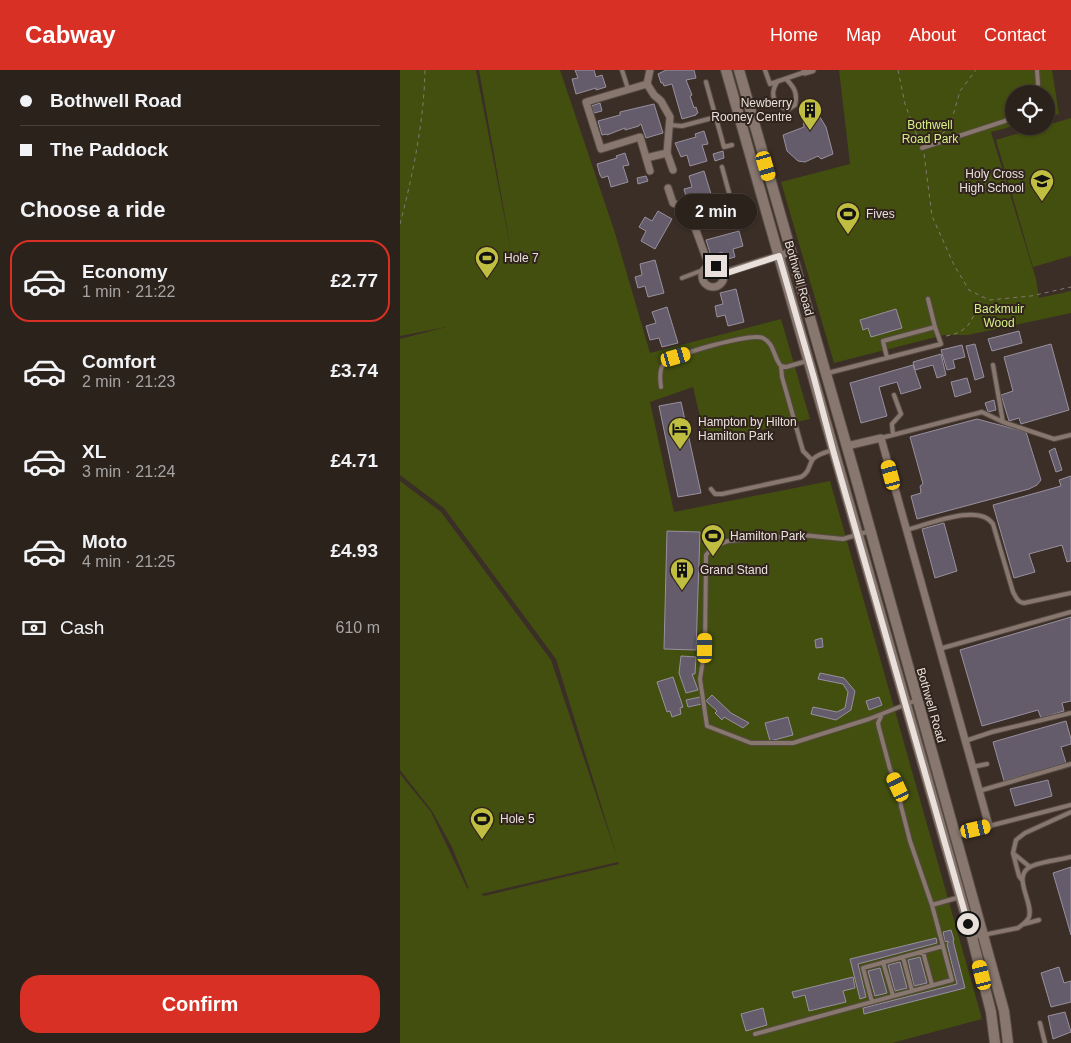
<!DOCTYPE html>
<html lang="en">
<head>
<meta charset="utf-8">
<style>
	body { margin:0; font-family:Arial,sans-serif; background:#382f29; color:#f1f3f6; height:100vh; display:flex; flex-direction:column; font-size:19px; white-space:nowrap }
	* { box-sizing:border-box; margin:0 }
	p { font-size:16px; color:#a6a4a3 }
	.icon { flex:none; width:28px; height:28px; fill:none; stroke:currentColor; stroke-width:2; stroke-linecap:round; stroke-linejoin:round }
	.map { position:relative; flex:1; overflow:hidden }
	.side { display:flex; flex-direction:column; background:#2c221c; width:400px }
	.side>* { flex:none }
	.guide { display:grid; align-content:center; height:110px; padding:0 20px; background:#2c221c }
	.fabs { position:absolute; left:605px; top:15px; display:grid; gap:10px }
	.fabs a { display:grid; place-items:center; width:50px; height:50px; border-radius:50%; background:#2c221c; box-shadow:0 1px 4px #0004,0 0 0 1px #483f3b; font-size:25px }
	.end { position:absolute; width:22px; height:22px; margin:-11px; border:6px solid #e9e0dc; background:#111; box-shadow:0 0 0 2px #111 }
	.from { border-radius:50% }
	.bubble { position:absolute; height:35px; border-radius:18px; background:#2c221c; box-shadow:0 1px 4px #0004,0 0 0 1px #483f3b; font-size:16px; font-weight:700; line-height:35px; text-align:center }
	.car { position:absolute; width:15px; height:30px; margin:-15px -8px; border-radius:6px; box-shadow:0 0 4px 1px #0007; background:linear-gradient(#f5c518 24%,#345 0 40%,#f5c518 0 76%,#345 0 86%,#f5c518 0) }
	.guide b { display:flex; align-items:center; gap:18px; height:48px; font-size:19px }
	.guide b+b { border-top:1px solid #483f3b }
	.guide i { width:12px; height:12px; background:#f1f3f6 }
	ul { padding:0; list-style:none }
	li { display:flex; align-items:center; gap:15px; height:82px; margin:0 10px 8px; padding:0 10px; border:2px solid transparent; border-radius:20px }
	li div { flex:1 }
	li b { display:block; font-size:19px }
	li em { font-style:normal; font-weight:700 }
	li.active { border-color:#d93025 }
	li>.icon { width:45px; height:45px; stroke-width:1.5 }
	h2 { padding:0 20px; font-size:22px; line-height:60px }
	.pay { display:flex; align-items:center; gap:12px; height:55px; padding:0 20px; font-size:19px }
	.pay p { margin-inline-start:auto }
	.button { display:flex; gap:10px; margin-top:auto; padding:10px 20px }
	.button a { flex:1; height:58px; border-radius:20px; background:#d93025; color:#fff; font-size:20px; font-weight:700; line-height:58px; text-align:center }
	header { display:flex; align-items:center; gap:30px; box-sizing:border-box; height:70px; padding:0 25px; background:#d93025; color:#fff }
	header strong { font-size:24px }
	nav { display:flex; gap:28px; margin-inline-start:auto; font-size:18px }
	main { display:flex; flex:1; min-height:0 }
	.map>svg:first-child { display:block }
</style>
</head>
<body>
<header>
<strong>Cabway</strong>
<nav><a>Home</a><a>Map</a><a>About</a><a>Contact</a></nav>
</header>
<main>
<section class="side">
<div class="guide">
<b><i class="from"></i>Bothwell Road</b>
<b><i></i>The Paddock</b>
</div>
<h2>Choose a ride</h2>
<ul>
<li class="active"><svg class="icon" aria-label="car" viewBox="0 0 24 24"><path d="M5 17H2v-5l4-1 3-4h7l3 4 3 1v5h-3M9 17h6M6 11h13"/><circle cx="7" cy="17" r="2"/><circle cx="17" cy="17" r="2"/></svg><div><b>Economy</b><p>1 min · 21:22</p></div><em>£2.77</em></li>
<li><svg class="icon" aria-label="car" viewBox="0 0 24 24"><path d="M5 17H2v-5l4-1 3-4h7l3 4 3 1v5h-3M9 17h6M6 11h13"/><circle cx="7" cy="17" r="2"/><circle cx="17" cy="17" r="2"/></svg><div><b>Comfort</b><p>2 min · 21:23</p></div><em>£3.74</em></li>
<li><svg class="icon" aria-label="car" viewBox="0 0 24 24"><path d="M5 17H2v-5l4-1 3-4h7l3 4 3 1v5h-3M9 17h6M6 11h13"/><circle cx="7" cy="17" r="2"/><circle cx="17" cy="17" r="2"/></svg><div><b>XL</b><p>3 min · 21:24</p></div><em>£4.71</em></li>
<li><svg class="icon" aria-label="car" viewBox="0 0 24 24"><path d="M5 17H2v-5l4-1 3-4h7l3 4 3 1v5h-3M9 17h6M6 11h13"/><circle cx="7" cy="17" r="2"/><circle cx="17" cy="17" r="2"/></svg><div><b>Moto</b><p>4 min · 21:25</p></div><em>£4.93</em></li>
</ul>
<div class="pay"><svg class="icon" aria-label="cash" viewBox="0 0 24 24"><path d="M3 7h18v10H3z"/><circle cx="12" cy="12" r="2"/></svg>Cash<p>610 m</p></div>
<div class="button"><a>Confirm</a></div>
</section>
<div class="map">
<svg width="671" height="973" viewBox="0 0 671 973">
	<rect width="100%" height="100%" fill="#3b2e26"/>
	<path fill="#434f0f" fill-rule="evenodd" d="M0 0H76L112 186 79 0H160L215 163 250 283 381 249 410 349 306 372 293 317 250 332 274 442 430 411 582 949 492 973H0V704L31 742 67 818 69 819 52 777 32 741 0 700V411L41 442 151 590 218 790 156 589 44 438 0 405V269L46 257 0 266ZM218 792 219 794 84 826 81 824Z
		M439 0H652L659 44 646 48V24H614V56L591 62 636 209 639 228 671 221V243L568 265H544L434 293 381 112 450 94Z
		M671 48V186L633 197 596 70Z"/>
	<path fill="#645c6a" stroke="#98909f" d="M175 0H194L196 7 202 5 206 17 196 20V18L176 24 172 9 178 8Z
		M266 0H294L296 8 286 10 292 25 290 26 294 38 296 37 298 43 296 44V45L282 49 272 14 264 16 263 13H261L258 4Z
		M200 33 202 41 194 43 191 36Z
		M254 34 263 63 246 68 241 54 239 55V56L225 60V58L207 65V64L202 65 198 51 220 45V42Z
		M412 34 426 57 433 84 421 89 418 86 405 92 398 91 387 81 383 65 404 57 402 38Z
		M304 61 308 74 302 75 307 91 290 96 287 85 281 87 275 73 296 67 295 64Z
		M323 81 324 88 315 91 313 84Z
		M225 83 229 95 223 96 228 112 211 117 208 106 202 108 200 105 197 94 217 88 216 86Z
		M304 101 314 134 298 139 295 128 287 130 284 119 292 117 289 106Z
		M246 106 248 111 238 114 237 108Z
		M258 141 272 149 255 179 241 171 246 161 239 157 245 147 252 151Z
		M339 161 343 176 333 179 335 187 324 190 322 182 311 186 306 170Z
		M255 190 264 223 248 227 245 216 238 218 235 207 242 205 240 194Z
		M336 219 344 252 328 256 325 245 317 247 315 236 323 234 320 223Z
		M267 237 278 273 262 277 259 268 250 270 246 256 256 253 252 242Z
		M496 239 502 258 471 267 468 258 463 260 460 250Z
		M619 261 622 273 592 281 588 269Z
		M575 274 584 307 575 310 566 276Z
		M651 274 669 340 621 354 619 348 609 351 601 325 613 321 604 287Z
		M562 275 565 287 553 290 555 298 547 300 541 280Z
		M541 284 546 305 537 308 533 295 515 300 513 292Z
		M513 295 521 318 501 324 497 312 479 317 487 346 461 353 450 313Z
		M567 308 571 322 555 327 551 312Z
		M594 330 596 340 588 342 585 333Z
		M281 332 301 423 278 427 259 336Z
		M577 349 626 362 641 410 637 415 629 419 517 449 511 426 521 423 520 416 523 414 510 367Z
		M655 378 662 400 656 402 649 381Z
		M671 406V491L667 492 662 475 629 484 635 502 614 508 593 435 661 416 659 410Z
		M544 453 557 501 535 508 522 459Z
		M267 461 300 462 296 580 264 579Z
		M671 547V631L662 633 664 641 641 648 638 640 582 656 560 580Z
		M422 568 423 577 416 578 415 570Z
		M281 586 296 587 295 604H292L298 620 286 623 279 603Z
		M420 603 444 608 455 621 451 640 436 650 411 644 413 637 437 642 445 638 448 622 443 614 418 609Z
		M273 607 283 637 280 638 281 644 272 647 270 641 267 642 257 612Z
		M312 625 331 643 349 653 343 658 324 647 322 650 315 643 317 641 306 631Z
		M300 627 302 634 288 637 286 630Z
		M479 627 482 635 469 640 466 631Z
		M388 647 393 665 370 671 365 653Z
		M666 651 671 669V674L661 677 666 693 604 711 593 672Z
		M648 710 652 726 615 736 610 719Z
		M671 797V865L653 803Z
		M551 860 554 870 553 871 565 918 464 944 463 938 557 914 547 874 548 873V871L545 872 543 862Z
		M536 868 537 873 458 894 466 927 460 929 450 889Z
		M520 887 527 913 514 916 508 890Z
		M500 892 507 918 495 921 488 895Z
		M659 897 664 913 671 911V932L651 937 641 903Z
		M480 898 487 923 475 926 468 901Z
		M453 907 455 918 443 921 446 932 409 941 405 925 394 928 392 922Z
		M363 938 367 955 346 961 341 944Z
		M665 942 671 962 653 969 648 946Z"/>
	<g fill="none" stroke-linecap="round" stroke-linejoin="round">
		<g stroke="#564b44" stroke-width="6">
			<path id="lane" d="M222 0 228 19
				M365 0 370 14 405 2
				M378 11C369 23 373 37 389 39L395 35C398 23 394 17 386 9
				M306 12 324 77 332 75
				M633 24 638 14 637 0
				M270 55 282 56 316 47
				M522 78 605 51 614 45
				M294 153 334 141 322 97
				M282 208 303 200
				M487 288 483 271 535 257 528 229
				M593 295 603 352
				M381 296 382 307 403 381 412 390
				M428 303 541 274 535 257
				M261 317C260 310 259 301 263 295 270 285 353 262 363 268 375 274 373 287 381 296L386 297 407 291
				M493 365 492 354 501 344 494 325
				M481 368 582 342 603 352 654 369 671 365
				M311 419 315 424H322L401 407C410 402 408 396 413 389 418 384 426 382 433 380
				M506 460C527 455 579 432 593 454L613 522C616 527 617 532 624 533L671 523
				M470 461 443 469 402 465 328 471 314 476 306 485 305 578 300 609 307 656 351 673H393L469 649 517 630
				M539 579 671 542
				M482 644 478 653 479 658 490 699 498 717 501 736 510 771 532 835 560 827
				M565 671 592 662 671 643
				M572 697 587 694
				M579 721 671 694
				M589 756 671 735
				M614 784 630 797
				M622 810 619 806 613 783 616 770 625 763 671 742
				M624 854 639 850
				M573 867 618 858C622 855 627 852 629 847 634 832 610 805 632 796 644 791 659 790 671 787
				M523 882 532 915
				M503 887 512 921
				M483 892 493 926
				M472 932 463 898 543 876
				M640 953 645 973
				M355 964 552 910 532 835"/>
		</g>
		<g stroke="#564b44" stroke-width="9">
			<path id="street" d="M250 0 247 14 254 25 261 31 270 47 267 83 273 100
				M405 2 412 0
				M247 14 186 32 201 79 240 67 250 101
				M246 88 267 83
				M268 118 273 133 286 139 290 144 309 196
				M302 206a11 11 0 1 1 22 0a11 11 0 1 1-22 0Z
				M324 203 391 182
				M447 376 481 368 589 756 555 765"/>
		</g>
		<g stroke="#564b44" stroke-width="12">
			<path id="secondary" d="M326 0 572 867 591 942 595 973
				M339 0 453 398 583 865 604 941 608 973"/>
		</g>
		<path stroke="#837871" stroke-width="1" stroke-dasharray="4 4" stroke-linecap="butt" d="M498 0 505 34 519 71
			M542 64 550 56 560 21 576 0
			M524 84 532 146 554 195 569 220 589 230 631 226 671 217
			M0 154C13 104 24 51 25 0
			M546 266C573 261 571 248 582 227"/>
		<use href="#lane" stroke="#87776f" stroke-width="4"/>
		<use href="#street" stroke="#87776f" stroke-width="7"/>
		<use href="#secondary" stroke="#87776f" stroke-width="10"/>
	</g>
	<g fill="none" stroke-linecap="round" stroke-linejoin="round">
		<path stroke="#e9e0dc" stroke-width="6" d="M316 196 320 197 324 204 379 186 414 308 433 380 568 854"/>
	</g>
	<defs>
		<g id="building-pin" transform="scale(1.25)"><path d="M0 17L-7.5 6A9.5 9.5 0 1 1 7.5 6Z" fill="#c0be40" stroke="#31241d"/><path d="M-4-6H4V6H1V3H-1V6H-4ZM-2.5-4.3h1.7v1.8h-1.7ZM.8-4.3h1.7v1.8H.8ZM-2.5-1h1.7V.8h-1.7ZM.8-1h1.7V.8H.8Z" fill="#111"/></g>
		<g id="school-pin" transform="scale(1.25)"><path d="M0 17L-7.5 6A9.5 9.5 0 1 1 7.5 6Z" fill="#c0be40" stroke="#31241d"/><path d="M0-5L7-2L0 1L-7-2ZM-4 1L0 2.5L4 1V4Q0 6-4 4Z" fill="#111"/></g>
		<g id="stadium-pin" transform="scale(1.25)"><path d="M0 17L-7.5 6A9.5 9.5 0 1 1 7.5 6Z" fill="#c0be40" stroke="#31241d"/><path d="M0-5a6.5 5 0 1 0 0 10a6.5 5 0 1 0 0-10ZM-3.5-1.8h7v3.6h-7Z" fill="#111"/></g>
		<g id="hotel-pin" transform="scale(1.25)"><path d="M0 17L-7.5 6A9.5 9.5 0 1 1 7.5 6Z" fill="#c0be40" stroke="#31241d"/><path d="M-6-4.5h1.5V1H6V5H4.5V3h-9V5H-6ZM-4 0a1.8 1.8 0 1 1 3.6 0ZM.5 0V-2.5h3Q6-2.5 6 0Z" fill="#111"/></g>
	</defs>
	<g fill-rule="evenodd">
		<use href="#building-pin" x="410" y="40"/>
		<use href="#school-pin" x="642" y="111"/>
		<use href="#stadium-pin" x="448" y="144"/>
		<use href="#stadium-pin" x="87" y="188"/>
		<use href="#hotel-pin" x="280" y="359"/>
		<use href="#stadium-pin" x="313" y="466"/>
		<use href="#building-pin" x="282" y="500"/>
		<use href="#stadium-pin" x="82" y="749"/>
	</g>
	<g text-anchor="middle" stroke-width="4" stroke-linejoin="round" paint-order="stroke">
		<g font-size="12" fill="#e9e0dc" stroke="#31241d" text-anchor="start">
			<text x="392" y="37" text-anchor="end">Newberry<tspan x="392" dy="14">Rooney Centre</tspan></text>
			<text x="624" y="108" text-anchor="end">Holy Cross<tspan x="624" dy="14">High School</tspan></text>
			<text x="466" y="148">Fives</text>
			<text x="104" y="192">Hole 7</text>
			<text x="298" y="356">Hampton by Hilton<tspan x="298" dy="14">Hamilton Park</tspan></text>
			<text x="330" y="470">Hamilton Park</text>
			<text x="300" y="504">Grand Stand</text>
			<text x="100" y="753">Hole 5</text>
		</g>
		<g font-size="12" fill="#d7f185" stroke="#31241d">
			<text x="530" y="59">Bothwell<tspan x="530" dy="14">Road Park</tspan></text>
			<text x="599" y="243">Backmuir<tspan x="599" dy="14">Wood</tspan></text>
		</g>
		<g font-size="12" fill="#e9e0dc" stroke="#31241d">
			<text transform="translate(399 208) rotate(74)" y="4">Bothwell Road</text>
			<text transform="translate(531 635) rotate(74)" y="4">Bothwell Road</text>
		</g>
	</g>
</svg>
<div class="fabs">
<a><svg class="icon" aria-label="locate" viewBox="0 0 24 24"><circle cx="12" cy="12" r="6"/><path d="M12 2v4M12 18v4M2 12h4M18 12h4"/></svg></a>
</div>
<i class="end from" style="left:568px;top:854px"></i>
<i class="end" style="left:316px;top:196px"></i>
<div class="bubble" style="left:275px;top:124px;width:82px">2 min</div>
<i class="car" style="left:366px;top:96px;rotate:164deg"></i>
<i class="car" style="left:276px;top:287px;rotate:74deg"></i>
<i class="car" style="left:491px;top:405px;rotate:345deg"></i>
<i class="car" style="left:305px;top:578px;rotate:1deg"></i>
<i class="car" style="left:498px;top:717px;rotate:335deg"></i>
<i class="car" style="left:576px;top:759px;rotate:77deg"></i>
<i class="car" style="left:582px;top:905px;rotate:346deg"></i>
</div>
</main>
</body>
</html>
